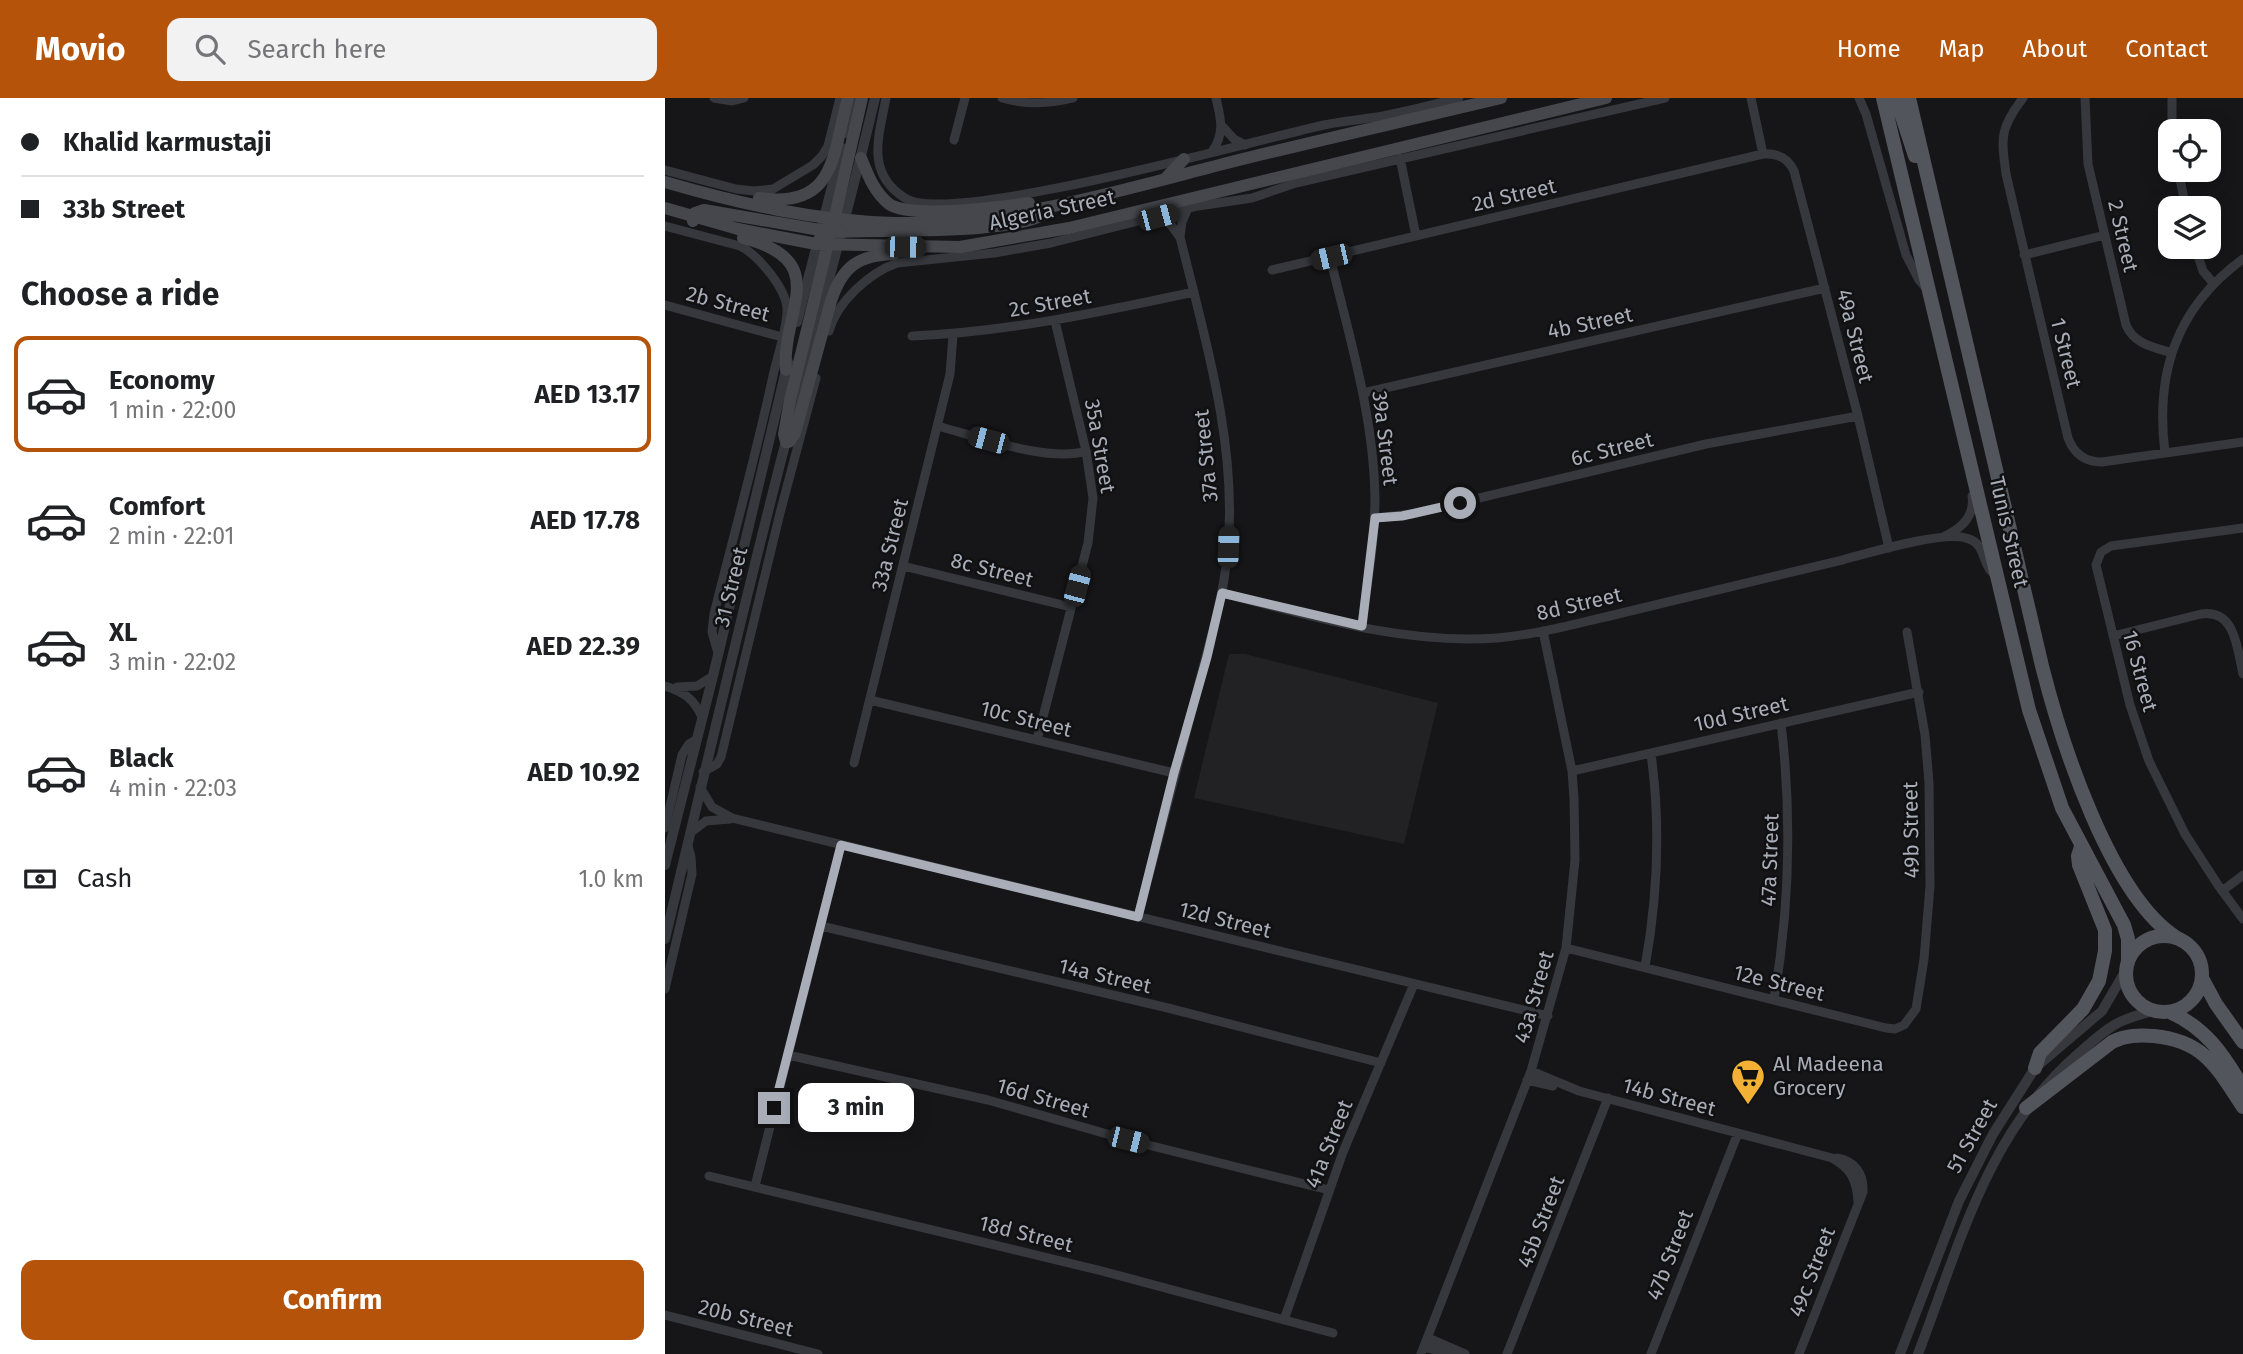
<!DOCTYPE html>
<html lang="en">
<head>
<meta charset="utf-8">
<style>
	body { margin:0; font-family:"Fira Sans",sans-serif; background:#f2f2f2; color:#202124; height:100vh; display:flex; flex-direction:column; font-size:26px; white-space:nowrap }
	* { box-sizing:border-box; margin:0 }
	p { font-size:23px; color:#757577 }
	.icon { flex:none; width:38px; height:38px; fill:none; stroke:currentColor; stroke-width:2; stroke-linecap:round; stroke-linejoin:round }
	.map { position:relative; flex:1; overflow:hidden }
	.drawer { display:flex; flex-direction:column; background:#fff; width:665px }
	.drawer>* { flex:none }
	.banner { display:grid; align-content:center; height:154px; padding:0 21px; background:#fff }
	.controls { position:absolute; left:1493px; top:21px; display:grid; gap:14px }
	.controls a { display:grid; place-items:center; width:63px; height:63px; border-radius:14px; background:#fff; box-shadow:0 4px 18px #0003; font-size:35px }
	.end { position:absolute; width:32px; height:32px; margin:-16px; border:9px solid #a8adb8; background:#111; box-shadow:0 0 0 4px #111 }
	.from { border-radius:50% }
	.bubble { position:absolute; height:49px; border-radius:14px; background:#fff; box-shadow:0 4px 18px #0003; font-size:23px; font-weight:700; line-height:49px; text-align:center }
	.car { position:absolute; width:21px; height:42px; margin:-21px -10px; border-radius:9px; box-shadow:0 0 5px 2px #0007; background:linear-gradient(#222 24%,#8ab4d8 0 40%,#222 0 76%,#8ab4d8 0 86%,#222 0) }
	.banner b { display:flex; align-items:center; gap:24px; height:66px; font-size:26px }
	.banner b+b { border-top:2px solid #e0e0e0 }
	.banner i { width:18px; height:18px; background:#202124 }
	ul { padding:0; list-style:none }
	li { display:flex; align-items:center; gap:21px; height:116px; margin:0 14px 10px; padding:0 7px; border:4px solid transparent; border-radius:14px }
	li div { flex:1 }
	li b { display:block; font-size:26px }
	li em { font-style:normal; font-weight:700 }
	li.current { border-color:#b45309 }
	li>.icon { width:63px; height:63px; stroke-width:1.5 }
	h2 { padding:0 21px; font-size:32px; line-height:84px }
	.pay { display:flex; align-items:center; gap:18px; height:77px; padding:0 21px; font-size:26px }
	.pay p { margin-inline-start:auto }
	.primary-button { display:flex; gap:14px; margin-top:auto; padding:14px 21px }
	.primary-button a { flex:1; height:80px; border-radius:14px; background:#b45309; color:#fff; font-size:28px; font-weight:700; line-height:80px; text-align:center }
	header { display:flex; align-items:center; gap:42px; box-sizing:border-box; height:98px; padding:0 35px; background:#b45309; color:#fff }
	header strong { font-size:33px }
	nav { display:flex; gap:38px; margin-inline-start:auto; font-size:24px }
	.search { width:490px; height:63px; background:#f2f2f2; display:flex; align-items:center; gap:18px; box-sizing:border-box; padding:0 24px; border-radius:14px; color:#757577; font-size:26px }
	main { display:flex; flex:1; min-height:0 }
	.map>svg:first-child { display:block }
</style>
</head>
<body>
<header>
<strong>Movio</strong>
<div class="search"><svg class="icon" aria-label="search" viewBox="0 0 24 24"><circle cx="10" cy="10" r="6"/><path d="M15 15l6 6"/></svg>Search here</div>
<nav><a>Home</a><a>Map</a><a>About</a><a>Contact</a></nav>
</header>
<main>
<section class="drawer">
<div class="banner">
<b><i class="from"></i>Khalid karmustaji</b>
<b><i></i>33b Street</b>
</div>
<h2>Choose a ride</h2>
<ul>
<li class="current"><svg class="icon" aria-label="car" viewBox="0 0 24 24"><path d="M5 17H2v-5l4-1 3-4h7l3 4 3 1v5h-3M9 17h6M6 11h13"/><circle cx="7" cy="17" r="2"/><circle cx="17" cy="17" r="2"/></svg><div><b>Economy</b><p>1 min · 22:00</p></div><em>AED 13.17</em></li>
<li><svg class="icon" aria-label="car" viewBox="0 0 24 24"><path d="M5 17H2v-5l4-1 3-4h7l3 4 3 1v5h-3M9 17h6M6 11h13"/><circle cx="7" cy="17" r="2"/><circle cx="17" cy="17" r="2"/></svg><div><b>Comfort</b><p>2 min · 22:01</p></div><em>AED 17.78</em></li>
<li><svg class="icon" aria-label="car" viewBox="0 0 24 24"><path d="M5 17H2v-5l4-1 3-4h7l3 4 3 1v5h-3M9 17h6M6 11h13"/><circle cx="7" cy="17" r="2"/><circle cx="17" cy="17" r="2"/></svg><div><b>XL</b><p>3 min · 22:02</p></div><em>AED 22.39</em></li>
<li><svg class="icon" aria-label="car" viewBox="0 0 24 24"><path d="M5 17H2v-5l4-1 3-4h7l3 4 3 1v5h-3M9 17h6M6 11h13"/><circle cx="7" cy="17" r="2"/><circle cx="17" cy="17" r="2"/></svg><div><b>Black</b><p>4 min · 22:03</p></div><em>AED 10.92</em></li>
</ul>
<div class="pay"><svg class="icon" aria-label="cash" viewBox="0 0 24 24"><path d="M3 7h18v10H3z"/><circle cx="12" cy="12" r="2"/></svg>Cash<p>1.0 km</p></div>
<div class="primary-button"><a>Confirm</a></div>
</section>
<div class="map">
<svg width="1578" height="1256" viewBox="0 0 1578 1256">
	<rect width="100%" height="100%" fill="#161618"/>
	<path fill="#222225" d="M564 556H580L773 605 739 746 529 700Z"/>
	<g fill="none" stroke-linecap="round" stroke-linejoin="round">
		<path stroke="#37383d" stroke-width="9" d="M49 0 67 3 79 0
			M221 0C214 38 200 75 240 100 284 129 594 41 659 27 677 23 694 22 712 19 740 14 767 7 794 0
			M337 0C361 7 384 6 408 0
			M1086 0 1098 56
			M1194 0 1201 16 1241 157 1254 182 1262 191
			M1358 0C1335 30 1336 39 1341 76L1403 340C1409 356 1420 364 1437 364L1578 344
			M1420 0 1423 66 1461 227C1469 246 1488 249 1507 255
			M557 28 569 41 580 47
			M1507 33V0
			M289 42 300 0
			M547 54C560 35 556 21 551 0
			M735 60 751 138
			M0 72 71 91 89 93 108 91 148 67 157 58 163 48 175 0
			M1513 72 1521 110
			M493 119 506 127 514 138
			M0 128 75 148C93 157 120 189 122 210 123 229 112 259 108 278 91 357 69 436 49 516L47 534 53 555
			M1530 149 1538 173 1549 186
			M1359 157 1440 137
			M665 159C684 238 709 318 710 400 710 444 702 485 697 528
			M607 172 1098 56C1112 55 1123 60 1129 73L1193 318 1224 450
			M0 207 117 239
			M164 233C172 204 204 175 232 165L329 155 386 145 533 108 587 100 631 85 1000 0
			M247 238C343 234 435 214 529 194
			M698 295 1160 190
			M272 328C312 338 383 365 421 353
			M1500 355C1490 275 1511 210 1578 161
			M710 420 747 416 1041 346 1193 318
			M1578 430 1446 448 1436 454 1431 467 1465 607 1484 663 1520 736 1553 787 1578 821
			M1280 438C1297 430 1310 418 1307 398
			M238 468 406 509
			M557 495C646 518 739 547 832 540 876 536 918 524 961 514 1033 497 1105 480 1177 462 1204 455 1276 433 1301 440 1323 445 1315 469 1332 478
			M1448 538 1536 516C1571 511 1572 551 1578 576
			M0 588C19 594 29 601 37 619
			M12 589 32 588 48 578
			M205 602 509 675
			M372 642 423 445 428 400 421 353 390 223
			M189 665 285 276 288 237
			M907 673 1254 594
			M38 674 52 666 56 659 115 415 151 280
			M35 689 47 709 67 720 883 918
			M0 730 17 657 24 646 32 641
			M25 735 41 723 65 721
			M1557 793 1578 777
			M473 819 550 524C556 500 561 476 563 450 572 345 540 241 515 139L517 124 523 110
			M156 828 503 910 716 965
			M901 850 1221 930 1230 931 1239 927 1251 911 1259 861 1265 788 1264 685 1260 637 1242 534
			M980 869C993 797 996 728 986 656
			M0 891 27 776 26 759 23 748
			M1109 901C1125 808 1127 718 1116 625
			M123 957 323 1002 463 1042 664 1092
			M866 973 914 993 1167 1060C1186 1070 1192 1083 1193 1104
			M862 982 888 988
			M44 1078 433 1172 668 1235
			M90 1088 176 747
			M0 1217 153 1256
			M619 1222 678 1054 749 886
			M763 1240 800 1256
			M759 1249 785 1256
			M756 1256 866 973 901 850 910 762 909 700 907 673 878 533
			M842 1256 943 1000
			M986 1256 1073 1035
			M1134 1256 1198 1094C1199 1076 1190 1063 1172 1060"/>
		<path stroke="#37383d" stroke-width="10" d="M181 35 189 0
			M132 224 177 50
			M0 767 48 578 123 264
			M0 841C40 675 78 508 121 343 151 228 183 115 210 0
			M1235 1256 1294 1103 1328 1036 1370 970 1437 913 1461 872
			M1253 1256C1295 1146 1322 1034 1414 955 1427 944 1441 930 1457 923 1466 919 1477 916 1487 913"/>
		<path stroke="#45474d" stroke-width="12" d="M196 60C203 77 209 94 224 106 246 121 336 109 364 105
			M500 81 519 61
			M0 84C75 106 151 123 229 125 343 127 453 93 562 65 653 42 745 22 836 0
			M94 100C171 111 167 58 183 0
			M0 110 73 131 151 146 295 149 404 130 941 0
			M28 123 27 119 30 115 39 112 155 132 168 130
			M168 127 197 0
			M78 140C169 163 116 213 121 272
			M151 146 158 138 168 134C206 131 363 138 384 112
			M121 344H124L130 335 166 203C177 169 193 157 229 156
			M121 344 119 336 125 302 164 141"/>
		<path stroke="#53555c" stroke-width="14" d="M1218 0 1364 612 1397 710 1459 827 1463 841V863
			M1231 0 1250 58
			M1244 0 1377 568C1396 643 1445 798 1512 840
			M1461 876a38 38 0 1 1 76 0a38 38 0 1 1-76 0Z
			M1537 880 1551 906 1578 944
			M1505 914C1541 930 1559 957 1578 990
			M1370 970 1375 955 1418 911 1434 883 1440 853V832L1414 767 1413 758 1416 749
			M1361 1010 1447 944C1461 937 1474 937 1489 938 1540 943 1552 970 1578 1009"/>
	</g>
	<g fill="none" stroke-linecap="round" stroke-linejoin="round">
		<path stroke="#a8adb8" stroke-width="9" d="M109 1010 176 747 473 819 509 675 542 559 557 495 697 528 710 420 737 418 795 405"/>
	</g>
	<defs>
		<g id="supermarket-pin" transform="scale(1.75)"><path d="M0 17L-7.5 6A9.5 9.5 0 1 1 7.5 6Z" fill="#f2b134" stroke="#111113"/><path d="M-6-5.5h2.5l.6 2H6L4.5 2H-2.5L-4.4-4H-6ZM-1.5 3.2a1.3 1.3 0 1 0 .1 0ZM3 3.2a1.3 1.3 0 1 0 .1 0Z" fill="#111"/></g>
	</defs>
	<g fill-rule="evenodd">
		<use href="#supermarket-pin" x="1083" y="978"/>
	</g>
	<g text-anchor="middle" stroke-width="5" stroke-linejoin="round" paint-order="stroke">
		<g font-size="21" fill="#a8adb8" stroke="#111113">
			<text transform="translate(849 97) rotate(-13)" y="7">2d Street</text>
			<text transform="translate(387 112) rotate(-12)" y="7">Algeria Street</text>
			<text transform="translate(1458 138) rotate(77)" y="7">2 Street</text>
			<text transform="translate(385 205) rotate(-10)" y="7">2c Street</text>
			<text transform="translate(63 206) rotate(15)" y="7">2b Street</text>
			<text transform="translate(925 225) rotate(-12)" y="7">4b Street</text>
			<text transform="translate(1190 238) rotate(76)" y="7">49a Street</text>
			<text transform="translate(1401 255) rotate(76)" y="7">1 Street</text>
			<text transform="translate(720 340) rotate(83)" y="7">39a Street</text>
			<text transform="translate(435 348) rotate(80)" y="7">35a Street</text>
			<text transform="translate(947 351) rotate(-14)" y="7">6c Street</text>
			<text transform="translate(541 358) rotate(-96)" y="7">37a Street</text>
			<text transform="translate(1344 434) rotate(77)" y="7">Tunis Street</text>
			<text transform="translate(225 447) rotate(-76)" y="7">33a Street</text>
			<text transform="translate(327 472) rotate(14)" y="7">8c Street</text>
			<text transform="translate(66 489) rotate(-76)" y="7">31 Street</text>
			<text transform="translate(914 506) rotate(-13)" y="7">8d Street</text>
			<text transform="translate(1475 573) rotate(75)" y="7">16 Street</text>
			<text transform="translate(1076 616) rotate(-13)" y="7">10d Street</text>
			<text transform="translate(361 621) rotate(14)" y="7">10c Street</text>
			<text transform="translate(1246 732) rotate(-91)" y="7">49b Street</text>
			<text transform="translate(1105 762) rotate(-88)" y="7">47a Street</text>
			<text transform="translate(560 822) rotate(14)" y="7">12d Street</text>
			<text transform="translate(440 878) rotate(13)" y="7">14a Street</text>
			<text transform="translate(1114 885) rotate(14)" y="7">12e Street</text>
			<text transform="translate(869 899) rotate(-74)" y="7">43a Street</text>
			<text transform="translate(1004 999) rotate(15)" y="7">14b Street</text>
			<text transform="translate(378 1000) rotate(16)" y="7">16d Street</text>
			<text transform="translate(1307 1038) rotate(-61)" y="7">51 Street</text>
			<text transform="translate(664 1046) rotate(-68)" y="7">41a Street</text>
			<text transform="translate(876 1124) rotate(-69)" y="7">45b Street</text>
			<text transform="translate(361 1136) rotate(14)" y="7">18d Street</text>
			<text transform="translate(1005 1157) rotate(-69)" y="7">47b Street</text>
			<text transform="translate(1147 1174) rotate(-69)" y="7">49c Street</text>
			<text transform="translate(81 1220) rotate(14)" y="7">20b Street</text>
		</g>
		<g font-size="21" fill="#a8adb8" stroke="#111113" text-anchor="start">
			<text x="1108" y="973">Al Madeena<tspan x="1108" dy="24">Grocery</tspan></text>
		</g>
	</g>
</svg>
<div class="controls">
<a><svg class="icon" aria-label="locate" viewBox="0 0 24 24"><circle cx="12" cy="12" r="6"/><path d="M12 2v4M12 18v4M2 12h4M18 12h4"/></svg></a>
<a><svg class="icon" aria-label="layers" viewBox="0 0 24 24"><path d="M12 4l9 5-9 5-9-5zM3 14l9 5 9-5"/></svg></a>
</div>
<i class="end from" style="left:795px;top:405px"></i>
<i class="end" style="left:109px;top:1010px"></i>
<div class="bubble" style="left:133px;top:985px;width:116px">3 min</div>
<i class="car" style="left:493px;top:119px;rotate:75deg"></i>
<i class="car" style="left:240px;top:149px;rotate:91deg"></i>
<i class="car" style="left:666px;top:159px;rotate:257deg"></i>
<i class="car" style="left:323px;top:342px;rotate:285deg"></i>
<i class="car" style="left:563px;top:449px;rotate:2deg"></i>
<i class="car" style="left:412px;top:488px;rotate:15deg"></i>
<i class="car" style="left:463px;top:1042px;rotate:104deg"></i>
</div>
</main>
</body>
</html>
